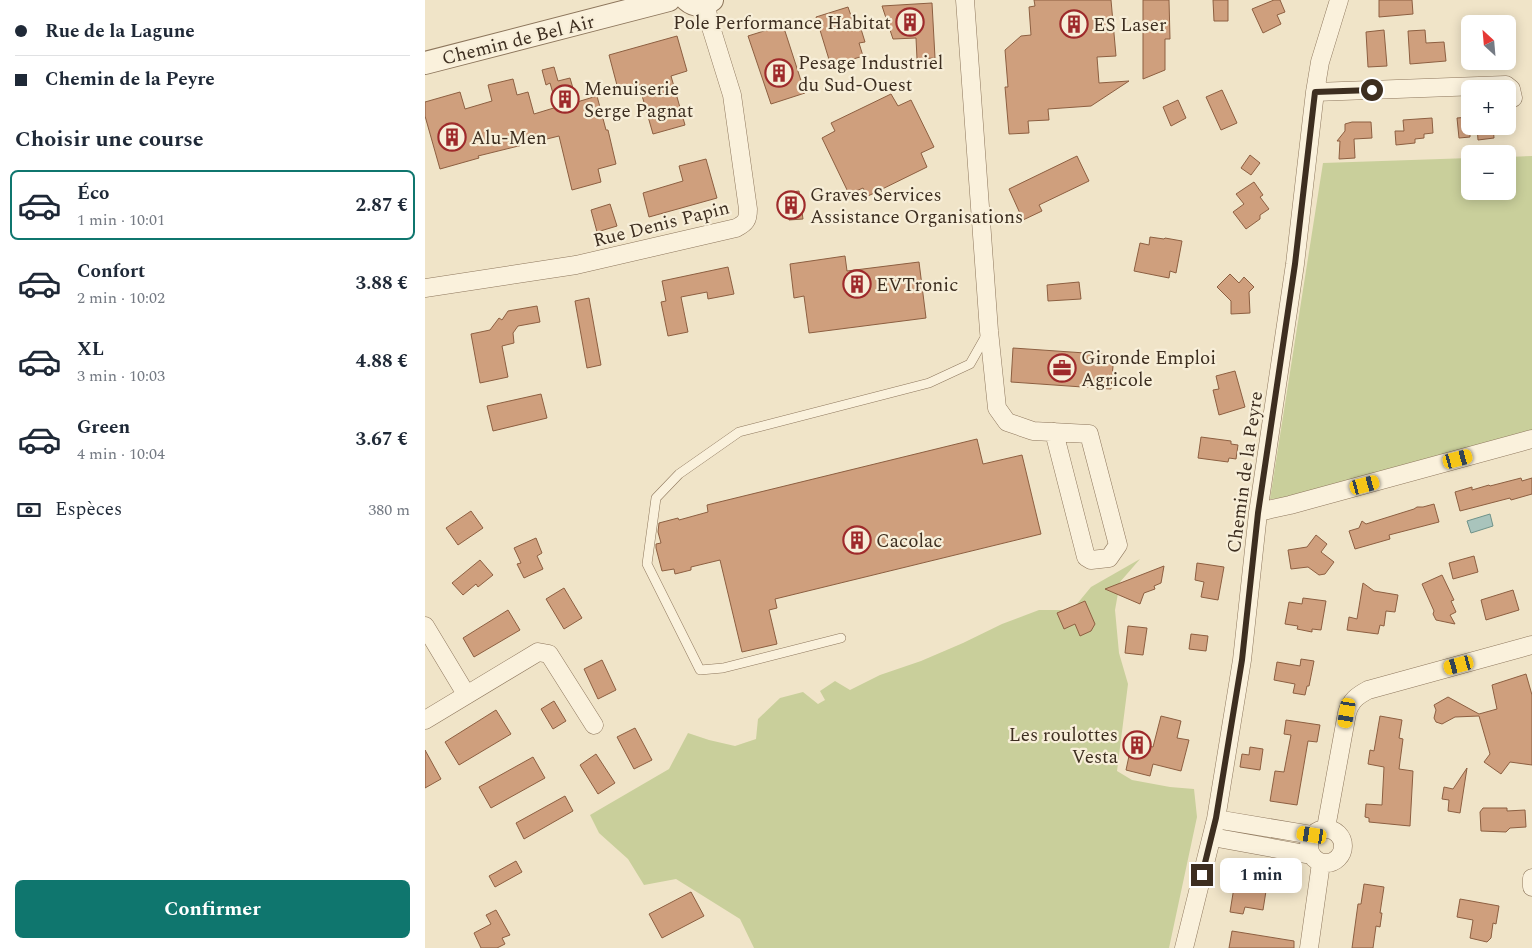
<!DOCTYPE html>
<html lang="fr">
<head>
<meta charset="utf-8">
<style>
	body { margin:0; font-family:Spectral,serif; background:#f6f6f7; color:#1f2937; height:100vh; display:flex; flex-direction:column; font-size:19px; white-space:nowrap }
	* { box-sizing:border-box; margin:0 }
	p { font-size:16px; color:#747a83 }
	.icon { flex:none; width:28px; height:28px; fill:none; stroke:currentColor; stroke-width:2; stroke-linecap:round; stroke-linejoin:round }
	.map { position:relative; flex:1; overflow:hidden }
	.drawer { display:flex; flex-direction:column; background:#fff; width:425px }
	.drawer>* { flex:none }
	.guide { display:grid; align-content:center; height:110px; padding:0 15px; background:#fff }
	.needle { width:32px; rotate:334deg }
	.fabs { position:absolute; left:1036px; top:15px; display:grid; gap:10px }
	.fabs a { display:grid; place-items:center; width:55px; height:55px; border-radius:8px; background:#fff; box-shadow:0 2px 12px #0003; font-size:25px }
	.end { position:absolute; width:22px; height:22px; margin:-11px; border:6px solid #3d2e20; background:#fff; box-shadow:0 0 0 2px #fff }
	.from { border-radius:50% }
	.bubble { position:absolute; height:35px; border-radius:8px; background:#fff; box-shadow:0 2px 12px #0003; font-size:16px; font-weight:700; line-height:35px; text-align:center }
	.car { position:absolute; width:15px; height:30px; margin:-15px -8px; border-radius:6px; box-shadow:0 0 4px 1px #0007; background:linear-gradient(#f5c518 24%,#345 0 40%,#f5c518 0 76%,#345 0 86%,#f5c518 0) }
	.guide b { display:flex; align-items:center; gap:18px; height:48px; font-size:19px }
	.guide b+b { border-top:1px solid #e0e1e3 }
	.guide i { width:12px; height:12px; background:#1f2937 }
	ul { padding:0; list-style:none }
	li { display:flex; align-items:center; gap:15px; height:70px; margin:0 10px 8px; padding:0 5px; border:2px solid transparent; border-radius:8px }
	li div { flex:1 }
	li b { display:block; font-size:19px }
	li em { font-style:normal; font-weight:700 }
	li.current { border-color:#0f766e }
	li>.icon { width:45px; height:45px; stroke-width:1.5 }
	h2 { padding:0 15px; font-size:22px; line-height:60px }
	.pay { display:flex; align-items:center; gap:12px; height:55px; padding:0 15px; font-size:19px }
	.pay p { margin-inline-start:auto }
	.cta { display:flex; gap:10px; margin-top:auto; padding:10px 15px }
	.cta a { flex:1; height:58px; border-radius:8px; background:#0f766e; color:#fff; font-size:20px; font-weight:700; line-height:58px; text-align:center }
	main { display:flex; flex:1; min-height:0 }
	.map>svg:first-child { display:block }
</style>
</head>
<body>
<main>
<section class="drawer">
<div class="guide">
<b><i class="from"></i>Rue de la Lagune</b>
<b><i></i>Chemin de la Peyre</b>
</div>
<h2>Choisir une course</h2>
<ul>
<li class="current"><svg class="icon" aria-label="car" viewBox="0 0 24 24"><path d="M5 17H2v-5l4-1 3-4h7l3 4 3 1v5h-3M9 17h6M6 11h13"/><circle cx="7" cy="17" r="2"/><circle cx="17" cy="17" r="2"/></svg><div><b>Éco</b><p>1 min · 10:01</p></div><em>2.87 €</em></li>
<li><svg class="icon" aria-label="car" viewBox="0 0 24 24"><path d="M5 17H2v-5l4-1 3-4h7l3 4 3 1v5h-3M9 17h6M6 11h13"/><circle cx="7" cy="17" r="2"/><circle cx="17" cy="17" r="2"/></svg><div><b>Confort</b><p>2 min · 10:02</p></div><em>3.88 €</em></li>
<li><svg class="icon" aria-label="car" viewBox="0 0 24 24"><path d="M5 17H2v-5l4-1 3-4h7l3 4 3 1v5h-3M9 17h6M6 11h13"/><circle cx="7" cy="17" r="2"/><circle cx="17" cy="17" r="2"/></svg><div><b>XL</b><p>3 min · 10:03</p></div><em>4.88 €</em></li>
<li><svg class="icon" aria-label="car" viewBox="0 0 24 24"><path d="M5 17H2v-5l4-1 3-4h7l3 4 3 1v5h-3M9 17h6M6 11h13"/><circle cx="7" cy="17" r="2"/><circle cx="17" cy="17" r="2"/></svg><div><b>Green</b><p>4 min · 10:04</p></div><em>3.67 €</em></li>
</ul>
<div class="pay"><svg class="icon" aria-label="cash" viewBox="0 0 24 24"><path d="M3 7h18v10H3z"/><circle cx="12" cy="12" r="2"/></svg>Espèces<p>380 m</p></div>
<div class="cta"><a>Confirmer</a></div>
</section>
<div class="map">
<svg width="1107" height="948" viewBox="0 0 1107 948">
	<rect width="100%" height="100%" fill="#f0e4c8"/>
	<path fill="#c9cf9b" d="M1107 156V432L864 498 845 499 898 163 1045 158V191H1082L1083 157Z
		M715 559 695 582 690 610 694 653 703 684 692 771 707 780 745 787 769 789 772 817 744 948H329L315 919 251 879 219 885 203 859 174 833 165 815 244 769 263 733 284 740 310 746 331 739 333 719 355 698 378 692 393 704 400 700 395 691 410 681 425 690 455 675 496 661 538 643 577 624 614 610H647L666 587Z"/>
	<path fill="#a9c4bc" stroke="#6f938a" d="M1065 514 1068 526 1046 533 1042 521Z"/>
	<path fill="#cf9f7d" stroke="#8d5f41" d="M609 0H686L691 56 672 57 674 83 704 81 666 106 623 109 624 120 603 121 604 133 584 134 580 87H583L580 50 596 36 606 35 604 7 610 6Z
		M718 0H744L745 39H740V70L718 79Z
		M788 0H803V21H789Z
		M849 0H855L860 12 852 15 856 24 838 33 827 9Z
		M954 0H987L988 14 954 17Z
		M507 3 510 58 492 59 491 38 468 39 457 6Z
		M423 7 431 30 436 29 440 42 434 43 438 56 406 66 391 17Z
		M358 25 380 93 346 104 323 36Z
		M959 30 962 66 943 67 941 32Z
		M1000 30 1001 43 1019 42 1021 61 985 64 983 31Z
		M252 36 262 71 246 76 260 125 228 134 214 85 193 89 184 55Z
		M129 67 133 81 145 78 152 102 172 96 181 130H183L191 164 173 169 176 182 147 190 134 136 53 156 54 158 15 169 0 116V102L35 92 40 109 67 101 63 85 88 79 92 95 103 92 109 114 132 107 125 83 121 85 117 70Z
		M797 90 812 123 796 130 781 97Z
		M466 94 473 106 486 100 509 147 496 153 502 167 443 196 438 188 424 194 397 138 410 131 406 123Z
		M753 100 761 118 746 126 738 107Z
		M1045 117V137L1034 138 1032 118Z
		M1007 118 1008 133 999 134V138L990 139V143L971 145 970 131H979L978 120Z
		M927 122H946L947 138 929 139 930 158 914 159 915 141H912L920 131V124Z
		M1052 126H1068L1069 138 1053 140Z
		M825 155 835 163 826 175 816 168Z
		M652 156 664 181 614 205 617 211 598 220 584 189Z
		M281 159 292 198 224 217 218 193 258 181 254 166Z
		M829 182 838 195 835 197 844 209 835 215V219L821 229 808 212 819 204 811 194Z
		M374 191 378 219 364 220 363 214 356 215 355 201 362 200 360 193Z
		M185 204 192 226 172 232 166 210Z
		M725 237 739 239 740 238 757 241 751 273 745 271 744 278 709 271 715 243 724 245Z
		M420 256 422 271 494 262 501 318 384 333 379 296 369 298 365 264Z
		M303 267 309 294 283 299 282 292 256 297 263 332 243 336 236 302 241 301 237 281Z
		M805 274 814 283 819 277 829 287 824 292 825 313 806 314V301L792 287Z
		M654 282 656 299 623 301 622 285Z
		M164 298 176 365 162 368 150 301Z
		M112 306 115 322 93 326 88 333 89 343 77 346 83 377 55 383 46 334 65 330 74 318 77 320 83 311Z
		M588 348 689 355 686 389 586 382Z
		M810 371 820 407 794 415 788 390 794 389 791 376Z
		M116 394 122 418 68 431 62 406Z
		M776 437 806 441V444L813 445 811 459 804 458 803 462 773 458Z
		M552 439 558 464 597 455 616 534 350 599 352 608 344 610 352 644 317 652 295 560 266 567V570L250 574 249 569 237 571 231 548V544L236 543 233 532 234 523 253 518 254 520 283 512 282 505Z
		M1096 478 1097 481 1107 478V494L1086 500 1085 498 1035 511 1030 492 1047 487V490L1064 485 1065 486Z
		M1009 504 1014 522 964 535 965 539 930 549 924 531 934 528 937 521 941 524 989 509 992 507H998Z
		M46 511 58 528 33 545 21 528Z
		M891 535 902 544 896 552 909 562 900 574 894 575 883 567 866 569 863 550 882 547Z
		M111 538 117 553 112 556 118 569 99 578 92 564 96 563 89 548Z
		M1049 556 1053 572 1028 579 1024 563Z
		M55 560 68 575 53 587 51 584 38 595 27 583Z
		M772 563 799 567 793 600 776 597 779 582 770 580Z
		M739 566 736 583 729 586 730 589 719 593 715 604 680 589Z
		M1017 575 1029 600 1026 601 1031 612 1025 615 1030 624 1011 620 1008 614 1009 611 997 584Z
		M938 583 949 591 973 595 970 612 961 611 959 626 955 625 953 634 922 630 924 617 932 619Z
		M139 588 157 618 139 629 121 599Z
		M1088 590 1094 610 1061 620 1056 600Z
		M878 598 901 601 896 630 887 629V632L872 629 873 626 860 624 864 602 877 604Z
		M660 601 670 624 666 631 655 636 650 624 639 629 632 613Z
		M83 610 95 630 49 657 38 638Z
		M703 626 722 628 718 655 700 653Z
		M766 634 783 636 781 651 764 649Z
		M876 659 889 661 884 686H882L880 695 868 693 870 684 849 680 852 662 875 666Z
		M177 660 191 690 173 699 159 669Z
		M1101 674 1107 695V765L1085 762 1076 774 1059 762 1065 754 1054 716 1030 717 1017 724 1011 722 1009 718 1011 710 1009 705 1023 697 1054 714 1072 709 1067 685Z
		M129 701 141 721 128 729 116 709Z
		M71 710 86 734 34 765 20 742Z
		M736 716 756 721 752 738 764 740 756 771 728 764 725 776 701 770 707 742 728 747Z
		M955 716 977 720 974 738 978 739 974 769 988 771 985 826 944 822V818L940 817 941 804 957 805 959 767 943 764 945 750 949 751Z
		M861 720 895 725 892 742 883 741 872 805 845 801 850 771 859 772 866 735 859 734Z
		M210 728 227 760 209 769 192 737Z
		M825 747 838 749 835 770 815 767 817 754 824 755Z
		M0 750 16 779 0 788Z
		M171 754 190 783 173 794 155 765Z
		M108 757 120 778 66 808 54 787Z
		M1042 768 1035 813 1023 811 1024 800 1017 799 1019 787 1028 789Z
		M140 796 148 811 99 839 91 823Z
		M1058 808H1082V811L1100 810 1101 827 1085 828 1081 832 1056 831 1055 812Z
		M91 861 97 872 70 887 64 876Z
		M810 881 823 883 822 888 841 891 838 910 820 907 818 914 805 912Z
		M939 884 959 887 955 913H957L955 927 951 926 948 948H927L933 904H936Z
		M266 892 279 916 237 938 224 914Z
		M1035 899 1074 906 1071 924 1068 923 1066 938 1062 942 1045 938 1048 920 1032 917Z
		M71 910 85 935 77 938 80 944 72 948H56L49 933 66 924 61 915Z
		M807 931 869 941V948H804Z"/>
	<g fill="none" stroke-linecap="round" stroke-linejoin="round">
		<g stroke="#8d765c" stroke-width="10">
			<path id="service" d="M416 638 298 668 275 670 222 564 231 498 254 474 314 432 504 383 545 364 562 334"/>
		</g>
		<g stroke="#8d765c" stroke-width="19">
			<path id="minor" d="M540 0 564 331 572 408 582 422 608 431 664 434 693 545 684 558 666 560 661 557 629 432
				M890 92 1081 85 1086 89 1088 98
				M0 288 151 265 311 228C321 223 323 220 323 209L307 95 284 21 281 4
				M833 512 865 505 1107 439
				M0 626 41 694
				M0 720 113 652 124 654 169 725
				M791 819 887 835
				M901 828 922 713C926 700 932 696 943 690L1107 645
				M884 846a17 17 0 1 1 34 0a17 17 0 1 1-34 0Z
				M787 837 886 855
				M1107 878V887
				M759 948 791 819 817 660 833 513 870 264 890 92 895 62 914 0
				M884 948 896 863"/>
		</g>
		<g stroke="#8d765c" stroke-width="24">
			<path id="tertiary" d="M262 0C270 7 279 6 287 0
				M0 63 244 0"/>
		</g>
		<use href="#service" stroke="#faf1dc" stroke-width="9"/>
		<use href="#minor" stroke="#faf1dc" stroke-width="18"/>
		<use href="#tertiary" stroke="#faf1dc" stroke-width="22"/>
	</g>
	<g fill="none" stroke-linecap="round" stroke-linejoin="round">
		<path stroke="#3d2e20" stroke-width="6" d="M777 875 791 818 817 660 833 513 870 264 890 92 947 90"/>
	</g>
	<defs>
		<g id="building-ring" transform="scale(1.4375)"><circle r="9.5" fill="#f7eed8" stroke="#9e2a2b" stroke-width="1.5"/><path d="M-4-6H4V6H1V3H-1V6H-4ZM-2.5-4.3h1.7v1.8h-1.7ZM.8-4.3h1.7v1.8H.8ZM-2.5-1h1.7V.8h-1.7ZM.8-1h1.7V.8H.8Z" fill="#9e2a2b"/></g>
		<g id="office-ring" transform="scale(1.4375)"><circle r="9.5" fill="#f7eed8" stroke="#9e2a2b" stroke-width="1.5"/><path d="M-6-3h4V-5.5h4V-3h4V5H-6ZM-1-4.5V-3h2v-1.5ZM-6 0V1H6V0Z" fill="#9e2a2b"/></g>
	</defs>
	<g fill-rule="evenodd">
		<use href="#building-ring" x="485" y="22"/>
		<use href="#building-ring" x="649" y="24"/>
		<use href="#building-ring" x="354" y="73"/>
		<use href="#building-ring" x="140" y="99"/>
		<use href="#building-ring" x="27" y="137"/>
		<use href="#building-ring" x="366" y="205"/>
		<use href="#building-ring" x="432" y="284"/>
		<use href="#office-ring" x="637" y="368"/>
		<use href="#building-ring" x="432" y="540"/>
		<use href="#building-ring" x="712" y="745"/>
	</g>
	<g text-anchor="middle" stroke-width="4.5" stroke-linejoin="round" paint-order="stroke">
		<g font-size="19" fill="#3d2e20" stroke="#f7eed8" text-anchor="start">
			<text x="466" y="29" text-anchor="end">Pole Performance Habitat</text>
			<text x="668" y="31">ES Laser</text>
			<text x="373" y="69">Pesage Industriel<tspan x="373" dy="22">du Sud-Ouest</tspan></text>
			<text x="159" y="95">Menuiserie<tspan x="159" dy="22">Serge Pagnat</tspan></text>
			<text x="46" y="144">Alu-Men</text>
			<text x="385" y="201">Graves Services<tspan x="385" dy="22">Assistance Organisations</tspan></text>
			<text x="451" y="291">EVTronic</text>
			<text x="656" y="364">Gironde Emploi<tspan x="656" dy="22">Agricole</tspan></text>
			<text x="451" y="547">Cacolac</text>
			<text x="693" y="741" text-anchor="end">Les roulottes<tspan x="693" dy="22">Vesta</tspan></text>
		</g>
		<g font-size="19" fill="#3d2e20" stroke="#f7eed8">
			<text transform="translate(93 39) rotate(-14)" y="7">Chemin de Bel Air</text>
			<text transform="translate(236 223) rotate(-14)" y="7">Rue Denis Papin</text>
			<text transform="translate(819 472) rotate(-82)" y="7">Chemin de la Peyre</text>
		</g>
	</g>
</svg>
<div class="fabs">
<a><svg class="needle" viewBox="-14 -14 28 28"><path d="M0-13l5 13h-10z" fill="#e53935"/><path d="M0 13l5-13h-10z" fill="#747a83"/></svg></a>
<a>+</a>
<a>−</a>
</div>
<i class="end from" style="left:947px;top:90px"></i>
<i class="end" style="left:777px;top:875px"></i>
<div class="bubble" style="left:795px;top:858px;width:82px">1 min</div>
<i class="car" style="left:1033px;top:459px;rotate:75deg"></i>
<i class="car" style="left:940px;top:485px;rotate:75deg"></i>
<i class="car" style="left:1034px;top:665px;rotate:255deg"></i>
<i class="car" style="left:922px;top:713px;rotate:190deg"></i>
<i class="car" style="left:887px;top:835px;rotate:279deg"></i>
</div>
</main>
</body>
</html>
